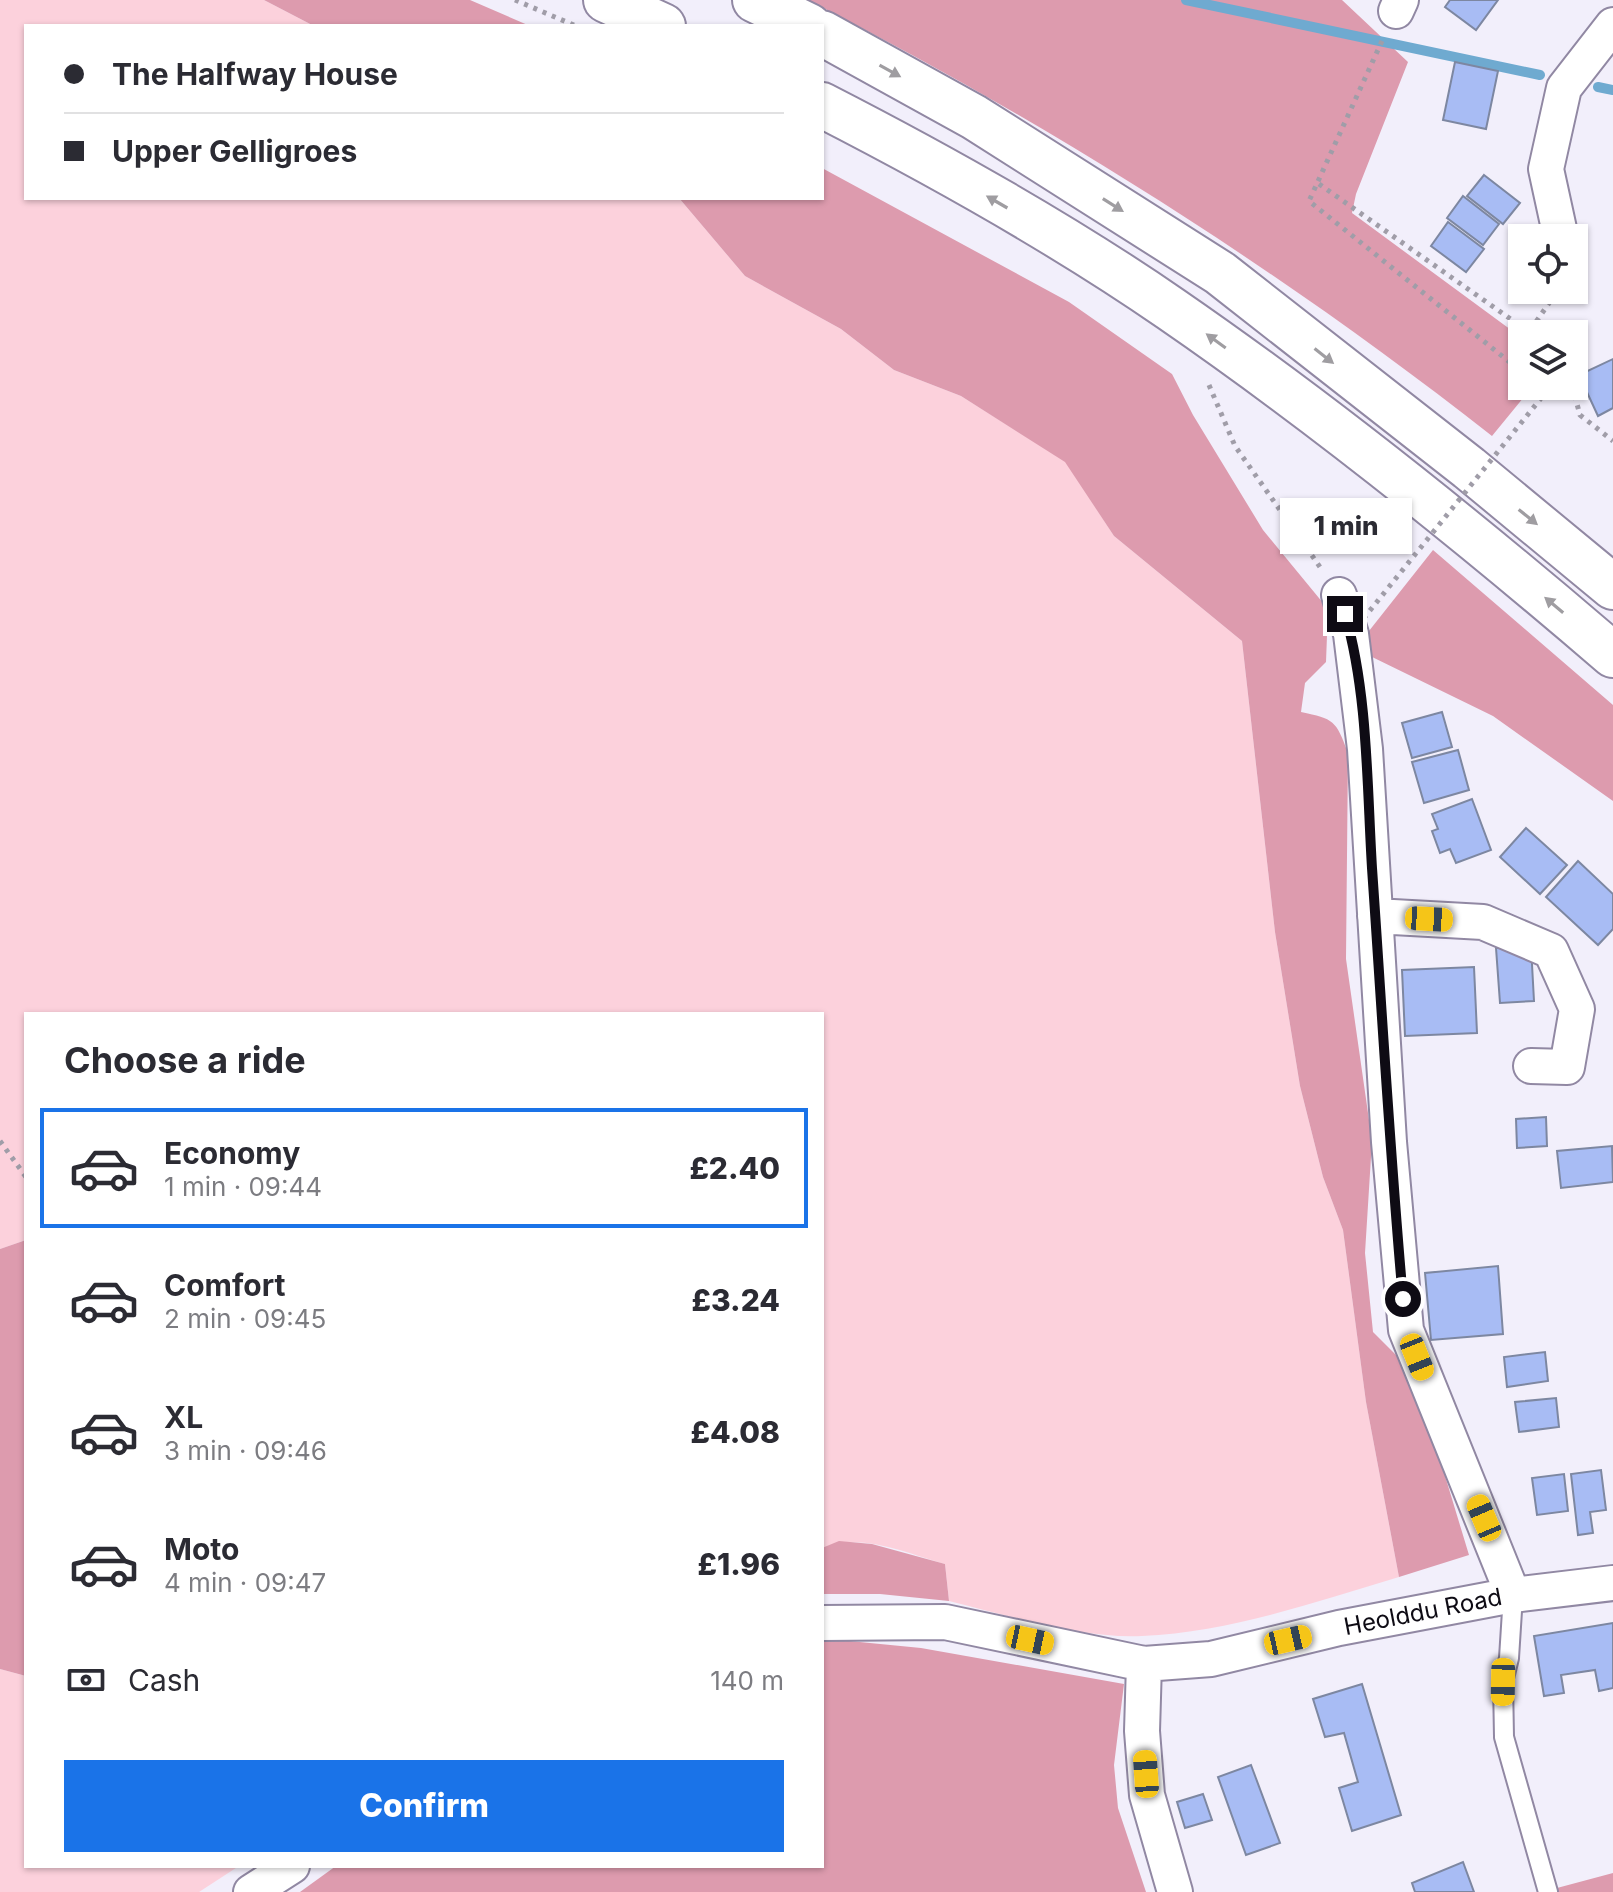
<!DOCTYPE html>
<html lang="en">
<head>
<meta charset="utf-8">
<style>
	body { margin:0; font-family:Inter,sans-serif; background:#f7f7f7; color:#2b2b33; height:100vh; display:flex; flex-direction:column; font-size:30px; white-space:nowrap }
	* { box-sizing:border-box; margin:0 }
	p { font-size:26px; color:#7c7c81 }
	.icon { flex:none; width:44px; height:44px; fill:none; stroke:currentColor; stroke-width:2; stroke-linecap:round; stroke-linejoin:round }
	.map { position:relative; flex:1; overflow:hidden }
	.sheet { position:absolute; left:24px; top:1012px; width:800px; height:856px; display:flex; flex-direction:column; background:#fff; border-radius:0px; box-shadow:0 2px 6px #0004 }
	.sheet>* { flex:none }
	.top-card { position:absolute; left:24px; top:24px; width:800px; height:176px; border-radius:0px; box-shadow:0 2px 6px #0004; display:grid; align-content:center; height:176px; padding:0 40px; background:#fff }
	.tools { position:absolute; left:1508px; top:224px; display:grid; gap:16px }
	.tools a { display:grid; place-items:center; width:80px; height:80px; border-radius:0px; background:#fff; box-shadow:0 2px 6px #0004; font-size:40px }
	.end { position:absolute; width:36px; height:36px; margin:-18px; border:10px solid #0e0b14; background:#fff; box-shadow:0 0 0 4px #fff }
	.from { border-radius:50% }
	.bubble { position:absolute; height:56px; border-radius:0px; background:#fff; box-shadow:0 2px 6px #0004; font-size:26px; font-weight:800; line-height:56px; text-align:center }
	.car { position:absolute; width:24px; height:48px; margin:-24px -12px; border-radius:10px; box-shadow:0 0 6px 2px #0007; background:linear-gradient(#f5c518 24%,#345 0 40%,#f5c518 0 76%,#345 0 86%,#f5c518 0) }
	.top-card b { display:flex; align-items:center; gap:28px; height:76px; font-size:30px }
	.top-card b+b { border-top:2px solid #e1e1e2 }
	.top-card i { width:20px; height:20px; background:#2b2b33 }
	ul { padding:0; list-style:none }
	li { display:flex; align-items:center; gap:24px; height:120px; margin:0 16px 12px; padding:0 24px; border:4px solid transparent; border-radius:0px }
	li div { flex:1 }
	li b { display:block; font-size:30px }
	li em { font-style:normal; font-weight:800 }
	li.on { border-color:#1a73e8 }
	li>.icon { width:72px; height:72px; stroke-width:1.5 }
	h2 { padding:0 40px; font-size:36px; line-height:96px }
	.pay { display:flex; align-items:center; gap:20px; height:88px; padding:0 40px; font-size:30px }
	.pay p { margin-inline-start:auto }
	.action { display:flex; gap:16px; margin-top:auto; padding:16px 40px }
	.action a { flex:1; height:92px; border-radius:0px; background:#1a73e8; color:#fff; font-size:32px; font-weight:800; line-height:92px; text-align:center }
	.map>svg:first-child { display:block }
</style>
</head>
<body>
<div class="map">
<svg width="1613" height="1892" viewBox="0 0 1613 1892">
	<rect width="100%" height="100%" fill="#f2effb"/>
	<path fill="#fcd1dc" d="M0 0H264L314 26H26V198H679L745 276 841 329 894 370 961 396 1066 462 1114 536 1242 641 1275 932 1300 1086 1323 1177 1343 1230 1366 1402 1399 1577C1315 1602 1230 1632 1142 1636 1084 1639 1005 1615 949 1601L945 1564C906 1553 861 1532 822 1548V1014H26V1240L0 1249Z
		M0 1669 26 1676V1866H239L199 1892H0Z"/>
	<path fill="#dd9bae" d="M264 0H470L530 26H314Z
		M808 0H1342L1408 62 1356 194 1352 213 1522 338V386H1533L1492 436C1278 268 1050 124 808 0Z
		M822 168 1069 302 1172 374 1193 415 1263 530 1328 609 1326 662 1305 683 1301 712C1334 719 1336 720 1348 753L1346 959 1372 1141 1365 1253 1373 1332 1404 1363 1426 1413 1469 1555 1399 1577 1366 1402 1343 1230 1323 1177 1300 1086 1275 932 1242 641 1114 536 1065 462 961 396 894 370 841 329 745 276 679 198H822Z
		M1433 550 1613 705V801L1493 716 1368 655 1365 636Z
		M26 1240V1676L0 1669V1249Z
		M839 1541 872 1544 945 1564 949 1601 880 1594H822V1548Z
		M829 1639 921 1648 1124 1684 1114 1765 1118 1808 1146 1892H300L336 1866H822V1641Z
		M1613 1873V1892H1558L1557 1888Z"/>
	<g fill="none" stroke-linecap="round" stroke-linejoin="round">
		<path stroke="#6faad0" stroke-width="10" d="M1186 0 1540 75
			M1598 87 1613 90"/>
	</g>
	<path fill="#a8bcf4" stroke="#7d87a1" stroke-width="2" d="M1450 0H1498L1476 30 1445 7Z
		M1455 62 1498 71 1486 129 1443 120Z
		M1484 175 1520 203 1503 224 1467 196Z
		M1463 196 1499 224 1483 245 1447 218Z
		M1448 222 1484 249 1466 272 1431 246Z
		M1613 359V408L1598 416 1579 375Z
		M1442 712 1452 747 1412 758 1402 723Z
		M1458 750 1469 790 1424 803 1412 762Z
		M1472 799 1491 850 1456 863 1450 849 1440 853 1432 831 1438 829 1432 814Z
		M1526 828 1567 865 1540 894 1500 857Z
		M1578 861 1613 894V929L1598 945 1546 897Z
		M1531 946 1534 1001 1500 1003 1496 948Z
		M1474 967 1477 1033 1405 1036 1402 970Z
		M1546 1117 1547 1146 1517 1148 1516 1119Z
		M1612 1146 1613 1182 1561 1188 1557 1151Z
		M1498 1266 1503 1334 1431 1340 1425 1273Z
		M1545 1352 1548 1381 1507 1387 1504 1357Z
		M1556 1398 1559 1427 1519 1432 1515 1402Z
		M1601 1470 1606 1510 1590 1512 1593 1533 1578 1535 1571 1474Z
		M1564 1474 1568 1511 1537 1515 1532 1478Z
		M1613 1623V1688L1599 1691 1595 1670 1561 1675 1564 1693 1544 1696 1534 1636Z
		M1362 1684 1401 1815 1352 1831 1339 1788 1358 1782 1344 1733 1325 1737 1313 1699Z
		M1251 1765 1280 1843 1246 1855 1218 1777Z
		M1203 1794 1212 1820 1185 1828 1177 1802Z
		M1463 1862 1474 1892H1415L1412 1883Z"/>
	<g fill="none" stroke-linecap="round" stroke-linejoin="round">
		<g stroke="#9188a3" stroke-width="22">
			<path id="service" d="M1513 1595 1509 1658 1503 1682 1504 1737 1548 1892"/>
		</g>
		<g stroke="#9188a3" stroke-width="38">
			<path id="minor" d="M1396 11 1401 0
				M1561 238 1546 169 1564 88 1613 25
				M1339 595 1351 634 1365 749 1389 1142 1406 1330 1513 1595
				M1375 916 1483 922 1551 951 1577 1009 1567 1067 1531 1066
				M822 1623 945 1622 1144 1664 1211 1659 1339 1628 1513 1595 1613 1583
				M1144 1664 1142 1731 1147 1795 1175 1892
				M251 1892 292 1866"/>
		</g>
		<g stroke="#9188a3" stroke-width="48">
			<path id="primary" d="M606 0 663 26
				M755 0 809 26
				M822 33 974 117 1220 273 1469 468 1613 587
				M822 105C941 166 1061 233 1171 309 1325 415 1471 533 1613 655"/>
		</g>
		<path stroke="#a09da8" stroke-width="5" stroke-dasharray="4 6" stroke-linecap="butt" d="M515 0 576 26
			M1382 41 1309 201 1522 372
			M1319 184 1529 332 1558 290
			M1209 385 1235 446 1320 567
			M1572 386 1580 415 1613 441
			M0 1141 26 1177"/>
		<use href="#service" stroke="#fff" stroke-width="18"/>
		<use href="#minor" stroke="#fff" stroke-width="34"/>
		<use href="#primary" stroke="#fff" stroke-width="44"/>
		<path stroke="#a09da8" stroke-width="5" stroke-dasharray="4 6" stroke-linecap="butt" d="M1351 634 1546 392 1539 386"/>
	</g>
	<defs><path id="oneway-solid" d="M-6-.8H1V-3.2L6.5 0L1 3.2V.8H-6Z" transform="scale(2)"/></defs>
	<g fill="#9f9da1">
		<use href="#oneway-solid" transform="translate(890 71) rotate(29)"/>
		<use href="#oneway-solid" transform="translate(997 202) rotate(-150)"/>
		<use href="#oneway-solid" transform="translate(1113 205) rotate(32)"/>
		<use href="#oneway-solid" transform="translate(1216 341) rotate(-144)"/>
		<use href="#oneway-solid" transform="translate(1324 356) rotate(38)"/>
		<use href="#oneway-solid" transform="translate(1528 517) rotate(39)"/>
		<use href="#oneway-solid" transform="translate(1554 605) rotate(-140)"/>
	</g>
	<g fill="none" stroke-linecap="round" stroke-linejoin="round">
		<path stroke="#0e0b14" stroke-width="10" d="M1345 614C1368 692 1367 787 1372 868 1382 1012 1390 1155 1403 1299"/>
	</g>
	<g text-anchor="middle" stroke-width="8" stroke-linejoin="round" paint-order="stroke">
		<g font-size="24" fill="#0e0b14" stroke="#fff">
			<text transform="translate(1423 1612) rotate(-11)" y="8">Heolddu Road</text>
		</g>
	</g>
</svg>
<div class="tools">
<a><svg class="icon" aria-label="locate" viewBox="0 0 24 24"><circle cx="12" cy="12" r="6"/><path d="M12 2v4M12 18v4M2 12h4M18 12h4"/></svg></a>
<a><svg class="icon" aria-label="layers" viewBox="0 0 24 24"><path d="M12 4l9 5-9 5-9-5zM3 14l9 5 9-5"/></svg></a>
</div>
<i class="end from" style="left:1403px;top:1299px"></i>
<i class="end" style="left:1345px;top:614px"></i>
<div class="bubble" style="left:1280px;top:498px;width:132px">1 min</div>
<i class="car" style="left:1429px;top:919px;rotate:93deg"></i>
<i class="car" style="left:1417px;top:1357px;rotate:158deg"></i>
<i class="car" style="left:1484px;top:1518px;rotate:337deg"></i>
<i class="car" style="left:1030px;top:1640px;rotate:102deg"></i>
<i class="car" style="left:1288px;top:1640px;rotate:77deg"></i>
<i class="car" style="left:1503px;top:1682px;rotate:181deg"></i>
<i class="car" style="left:1146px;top:1774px;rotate:356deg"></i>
<div class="top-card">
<b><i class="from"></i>The Halfway House</b>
<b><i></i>Upper Gelligroes</b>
</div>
<section class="sheet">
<h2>Choose a ride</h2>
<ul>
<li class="on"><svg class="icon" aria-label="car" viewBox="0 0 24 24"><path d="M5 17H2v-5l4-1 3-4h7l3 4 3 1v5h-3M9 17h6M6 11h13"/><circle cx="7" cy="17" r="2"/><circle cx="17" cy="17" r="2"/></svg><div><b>Economy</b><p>1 min · 09:44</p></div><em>£2.40</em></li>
<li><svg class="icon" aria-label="car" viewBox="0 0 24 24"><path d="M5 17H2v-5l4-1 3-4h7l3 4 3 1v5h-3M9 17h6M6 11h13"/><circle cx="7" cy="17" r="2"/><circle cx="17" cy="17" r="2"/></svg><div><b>Comfort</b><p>2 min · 09:45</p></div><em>£3.24</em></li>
<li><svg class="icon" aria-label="car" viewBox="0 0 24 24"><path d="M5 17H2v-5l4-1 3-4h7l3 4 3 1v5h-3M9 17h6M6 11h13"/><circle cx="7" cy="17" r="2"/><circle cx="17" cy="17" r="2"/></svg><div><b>XL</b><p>3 min · 09:46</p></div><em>£4.08</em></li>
<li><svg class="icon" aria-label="car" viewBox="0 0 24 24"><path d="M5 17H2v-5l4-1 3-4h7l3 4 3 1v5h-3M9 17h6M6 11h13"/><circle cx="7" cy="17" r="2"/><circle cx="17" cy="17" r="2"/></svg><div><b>Moto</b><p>4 min · 09:47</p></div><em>£1.96</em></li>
</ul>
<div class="pay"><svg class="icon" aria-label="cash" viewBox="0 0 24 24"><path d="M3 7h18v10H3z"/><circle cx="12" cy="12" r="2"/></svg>Cash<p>140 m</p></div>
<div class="action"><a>Confirm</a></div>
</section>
</div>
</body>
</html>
